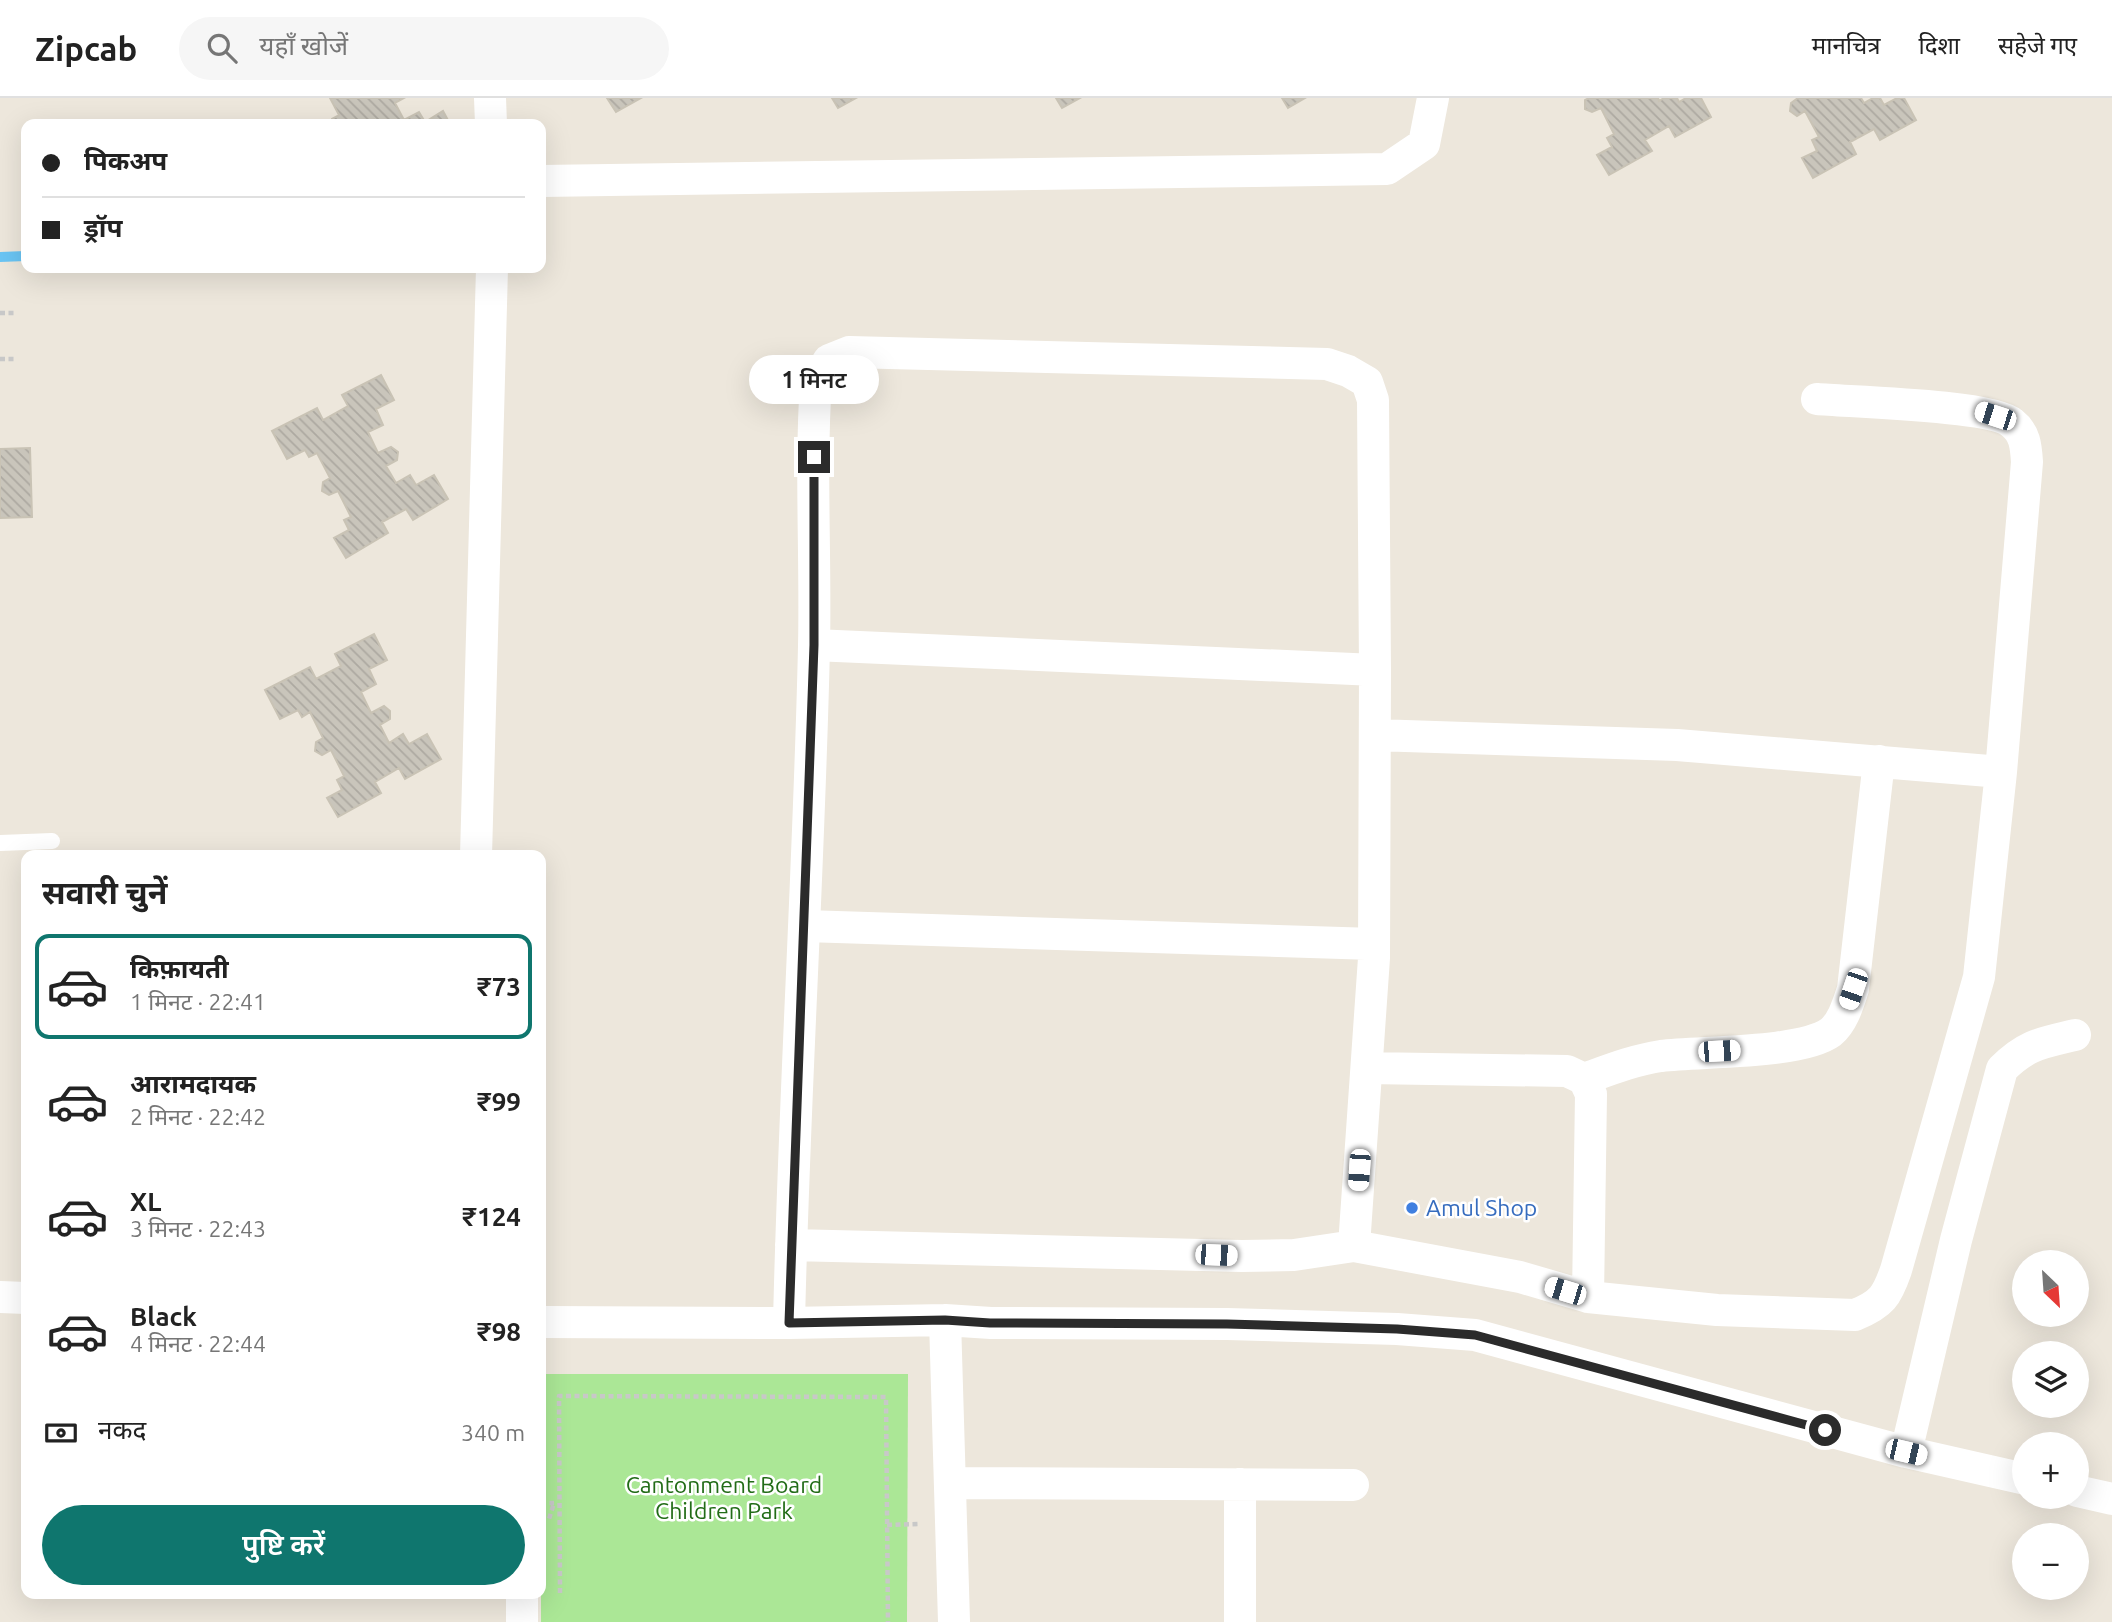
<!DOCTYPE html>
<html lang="hi">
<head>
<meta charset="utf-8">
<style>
	body { margin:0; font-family:Ubuntu,"Noto Sans Devanagari",sans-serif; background:#f6f6f6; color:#222; height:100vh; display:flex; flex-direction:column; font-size:26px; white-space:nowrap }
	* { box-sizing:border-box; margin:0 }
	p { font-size:23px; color:#767676 }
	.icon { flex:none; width:38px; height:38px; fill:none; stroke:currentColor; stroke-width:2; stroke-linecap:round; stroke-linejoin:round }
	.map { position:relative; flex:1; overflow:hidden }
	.details { position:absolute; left:21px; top:752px; width:525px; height:749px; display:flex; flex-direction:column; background:#fff; border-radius:14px; box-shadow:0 7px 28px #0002 }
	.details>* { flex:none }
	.hud { position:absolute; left:21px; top:21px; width:525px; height:154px; border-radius:14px; box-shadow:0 7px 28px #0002; display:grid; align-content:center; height:154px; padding:0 21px; background:#fff }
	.needle { width:46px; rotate:155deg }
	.buttons { position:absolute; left:2012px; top:1152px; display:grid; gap:14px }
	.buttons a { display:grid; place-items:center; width:77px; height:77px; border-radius:50%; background:#fff; box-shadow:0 7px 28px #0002; font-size:35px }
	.end { position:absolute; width:32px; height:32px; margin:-16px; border:9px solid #2b2b2b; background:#fff; box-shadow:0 0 0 4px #fff }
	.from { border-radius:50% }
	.bubble { position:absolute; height:49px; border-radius:24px; background:#fff; box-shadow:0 7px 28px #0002; font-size:23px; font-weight:600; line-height:49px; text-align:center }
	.car { position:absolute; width:21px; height:42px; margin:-21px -10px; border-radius:9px; box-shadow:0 0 5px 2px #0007; background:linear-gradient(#fff 24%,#345 0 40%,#fff 0 76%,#345 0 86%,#fff 0) }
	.hud b { display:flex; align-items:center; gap:24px; height:66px; font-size:26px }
	.hud b+b { border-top:2px solid #e0e0e0 }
	.hud i { width:18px; height:18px; background:#222 }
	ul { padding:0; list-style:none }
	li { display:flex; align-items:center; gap:21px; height:105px; margin:0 14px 10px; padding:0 7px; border:4px solid transparent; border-radius:14px }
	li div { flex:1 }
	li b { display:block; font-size:26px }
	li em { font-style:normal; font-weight:600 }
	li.current { border-color:#0f766e }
	li>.icon { width:63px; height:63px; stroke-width:1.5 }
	h2 { padding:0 21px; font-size:32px; line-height:84px }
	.pay { display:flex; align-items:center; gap:18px; height:77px; padding:0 21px; font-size:26px }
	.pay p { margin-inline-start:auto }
	.primary-button { display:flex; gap:14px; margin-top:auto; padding:14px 21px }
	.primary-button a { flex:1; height:80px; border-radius:42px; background:#0f766e; color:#fff; font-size:28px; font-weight:600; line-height:80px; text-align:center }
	header { display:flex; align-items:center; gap:42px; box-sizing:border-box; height:98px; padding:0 35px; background:#fff; border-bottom:2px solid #e0e0e0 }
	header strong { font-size:33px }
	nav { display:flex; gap:38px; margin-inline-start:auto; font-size:24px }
	.search { width:490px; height:63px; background:#f6f6f6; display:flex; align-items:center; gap:18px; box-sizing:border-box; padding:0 24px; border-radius:38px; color:#767676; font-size:26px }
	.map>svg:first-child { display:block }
</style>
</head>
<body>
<header>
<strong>Zipcab</strong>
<div class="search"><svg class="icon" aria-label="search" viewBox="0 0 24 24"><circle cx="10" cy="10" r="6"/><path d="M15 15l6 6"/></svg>यहाँ खोजें</div>
<nav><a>मानचित्र</a><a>दिशा</a><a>सहेजे गए</a></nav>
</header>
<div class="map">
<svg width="2112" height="1524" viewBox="0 0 2112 1524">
	<defs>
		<pattern id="building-back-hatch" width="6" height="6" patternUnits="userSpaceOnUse" patternTransform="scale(1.75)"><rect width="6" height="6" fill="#c9c5bb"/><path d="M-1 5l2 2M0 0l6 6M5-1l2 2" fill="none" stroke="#ada9a1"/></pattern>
	</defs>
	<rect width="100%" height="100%" fill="#ede7dc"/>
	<path fill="#abe796" d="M541 1276H908L907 1524H541Z"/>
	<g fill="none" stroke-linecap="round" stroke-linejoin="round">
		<path stroke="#6ac5f4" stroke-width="10" d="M0 159 26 158"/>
	</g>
	<path fill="url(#building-back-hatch)" stroke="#c9c3b5" stroke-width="2" d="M330 0H404L395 5 404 22 419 14 425 24 443 13 450 26H331L332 21 339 17Z
		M607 0H641L616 14Z
		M832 0H856L838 10Z
		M1056 0H1080L1062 10Z
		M1282 0H1305L1288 10Z
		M1589 0H1658L1659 3 1664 0H1677L1679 4 1686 0H1701L1711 19 1675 39 1669 28 1645 42 1652 53 1609 77 1597 57 1612 49 1607 40 1614 36 1601 10 1592 14 1585 11V2Z
		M1861 0 1864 5 1873 0H1880L1884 7 1897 0H1904L1916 22 1880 42 1874 31 1850 44 1856 56 1813 80 1802 60 1817 53 1812 42 1819 39 1805 13 1797 18 1790 13 1791 5 1798 0Z
		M381 277 394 302 376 311 383 327 368 334 378 355 391 349 398 354 397 362 386 368 396 385 410 377 416 387 434 377 448 401 413 422 406 411 382 424 388 435 346 460 334 440 349 432 344 422 351 419 338 393 329 397 322 393 323 384 330 380 317 355 309 359 305 352 287 361 272 333 317 310 323 322 348 308 342 297Z
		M30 350 32 419 0 420V351Z
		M374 536 387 562 369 571 376 586 361 594 371 615 384 608 390 613V621L380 627 389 645 403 636 409 646 427 636 441 661 405 681 399 670 375 684 381 695 338 719 327 700 342 692 337 682 344 678 331 652 322 657 315 653 316 644 323 640 310 614 302 619 298 612 280 621 265 592 310 569 316 581 341 568 335 556Z"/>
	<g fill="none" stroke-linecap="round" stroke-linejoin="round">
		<path stroke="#c8c8c8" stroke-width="4.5" stroke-dasharray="5 3.5" stroke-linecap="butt" d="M0 215H15
			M0 261H17
			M541 1405H554
			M541 1420 549 1421 554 1405
			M887 1427 918 1426
			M560 1495 559 1298 886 1299 888 1524"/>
		<path stroke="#fff" stroke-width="16" d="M0 745 52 743"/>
		<path stroke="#fff" stroke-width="32" d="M490 0 491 26
			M541 83 1387 71 1424 46 1433 0
			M814 547 1375 572
			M1375 637 1677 647 2001 674
			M476 758 492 170
			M805 828 1374 846
			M1367 970 1567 973 1584 981 1591 996 1588 1199
			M1584 981C1609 972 1634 962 1661 958 1702 953 1801 956 1831 934 1843 924 1848 906 1853 891L1879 663
			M1354 1148 1520 1179 1588 1199 1717 1212 1855 1217C1882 1206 1887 1198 1896 1172L1979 879 2001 674 2027 364C2026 348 2025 335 2012 325 1991 307 1852 304 1817 301
			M0 1199 26 1200
			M945 1222 954 1524
			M541 1224 789 1225 945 1222 991 1225 1227 1226 1397 1231 1475 1237 1906 1354 2025 1381
			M789 1225C794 999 809 774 814 548 816 460 810 371 816 283L829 262 849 254 1327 266 1348 273 1367 284 1373 302 1375 572 1374 860 1354 1148 1294 1157 1242 1158 791 1147
			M1906 1354 1956 1142 2002 971C2027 946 2042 945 2075 937
			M951 1385 1353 1387
			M2077 1393 2112 1401
			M522 1524V1496
			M1240 1524V1386"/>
	</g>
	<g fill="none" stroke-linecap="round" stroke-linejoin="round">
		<path stroke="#2b2b2b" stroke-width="9" d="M814 359V547L789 1225 945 1222 990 1225 1227 1226 1397 1231 1475 1237 1825 1332"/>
	</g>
	<circle fill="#3f7fe0" stroke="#fff" stroke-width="2.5" cx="1412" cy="1110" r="7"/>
	<g text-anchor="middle" stroke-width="5" stroke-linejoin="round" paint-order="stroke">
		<g font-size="23" fill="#366cbe" stroke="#fff" text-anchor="start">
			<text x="1426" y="1118">Amul Shop</text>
		</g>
		<g font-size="23" fill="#226c17" stroke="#fff">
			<text x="724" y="1395">Cantonment Board<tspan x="724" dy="26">Children Park</tspan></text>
		</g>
	</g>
</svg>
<div class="buttons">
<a><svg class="needle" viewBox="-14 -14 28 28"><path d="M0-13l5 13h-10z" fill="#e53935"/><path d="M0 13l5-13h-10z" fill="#767676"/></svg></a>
<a><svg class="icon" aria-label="layers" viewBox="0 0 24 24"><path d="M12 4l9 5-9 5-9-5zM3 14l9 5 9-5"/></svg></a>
<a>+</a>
<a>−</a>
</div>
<i class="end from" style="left:1825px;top:1332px"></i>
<i class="end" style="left:814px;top:359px"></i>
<div class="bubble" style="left:749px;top:257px;width:130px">1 मिनट</div>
<i class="car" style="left:1995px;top:318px;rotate:288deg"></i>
<i class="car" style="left:1853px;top:891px;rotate:199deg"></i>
<i class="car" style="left:1719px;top:953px;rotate:87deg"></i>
<i class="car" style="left:1359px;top:1072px;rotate:184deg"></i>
<i class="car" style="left:1216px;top:1157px;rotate:92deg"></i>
<i class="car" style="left:1565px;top:1193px;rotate:287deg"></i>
<i class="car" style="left:1906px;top:1354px;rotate:103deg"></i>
<div class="hud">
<b><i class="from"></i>पिकअप</b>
<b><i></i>ड्रॉप</b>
</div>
<section class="details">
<h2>सवारी चुनें</h2>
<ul>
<li class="current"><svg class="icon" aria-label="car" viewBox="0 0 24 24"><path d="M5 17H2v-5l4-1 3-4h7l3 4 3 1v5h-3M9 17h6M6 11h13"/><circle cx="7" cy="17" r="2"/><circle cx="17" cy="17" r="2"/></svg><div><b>किफ़ायती</b><p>1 मिनट · 22:41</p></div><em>₹73</em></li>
<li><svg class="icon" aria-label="car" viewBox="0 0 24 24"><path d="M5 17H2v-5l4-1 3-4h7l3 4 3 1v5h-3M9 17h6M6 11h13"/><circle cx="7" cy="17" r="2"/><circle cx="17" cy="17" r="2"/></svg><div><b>आरामदायक</b><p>2 मिनट · 22:42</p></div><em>₹99</em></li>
<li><svg class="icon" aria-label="car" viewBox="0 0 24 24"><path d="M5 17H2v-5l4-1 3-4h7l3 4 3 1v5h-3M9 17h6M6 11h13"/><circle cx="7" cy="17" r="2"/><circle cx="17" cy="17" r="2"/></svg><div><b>XL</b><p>3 मिनट · 22:43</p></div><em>₹124</em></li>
<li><svg class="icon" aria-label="car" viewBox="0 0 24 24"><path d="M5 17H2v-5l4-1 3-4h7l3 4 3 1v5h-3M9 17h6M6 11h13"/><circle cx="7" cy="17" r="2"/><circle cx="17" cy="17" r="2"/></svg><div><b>Black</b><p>4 मिनट · 22:44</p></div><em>₹98</em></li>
</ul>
<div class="pay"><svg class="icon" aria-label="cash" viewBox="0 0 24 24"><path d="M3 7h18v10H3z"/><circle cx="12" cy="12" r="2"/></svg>नकद<p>340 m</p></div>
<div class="primary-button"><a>पुष्टि करें</a></div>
</section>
</div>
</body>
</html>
